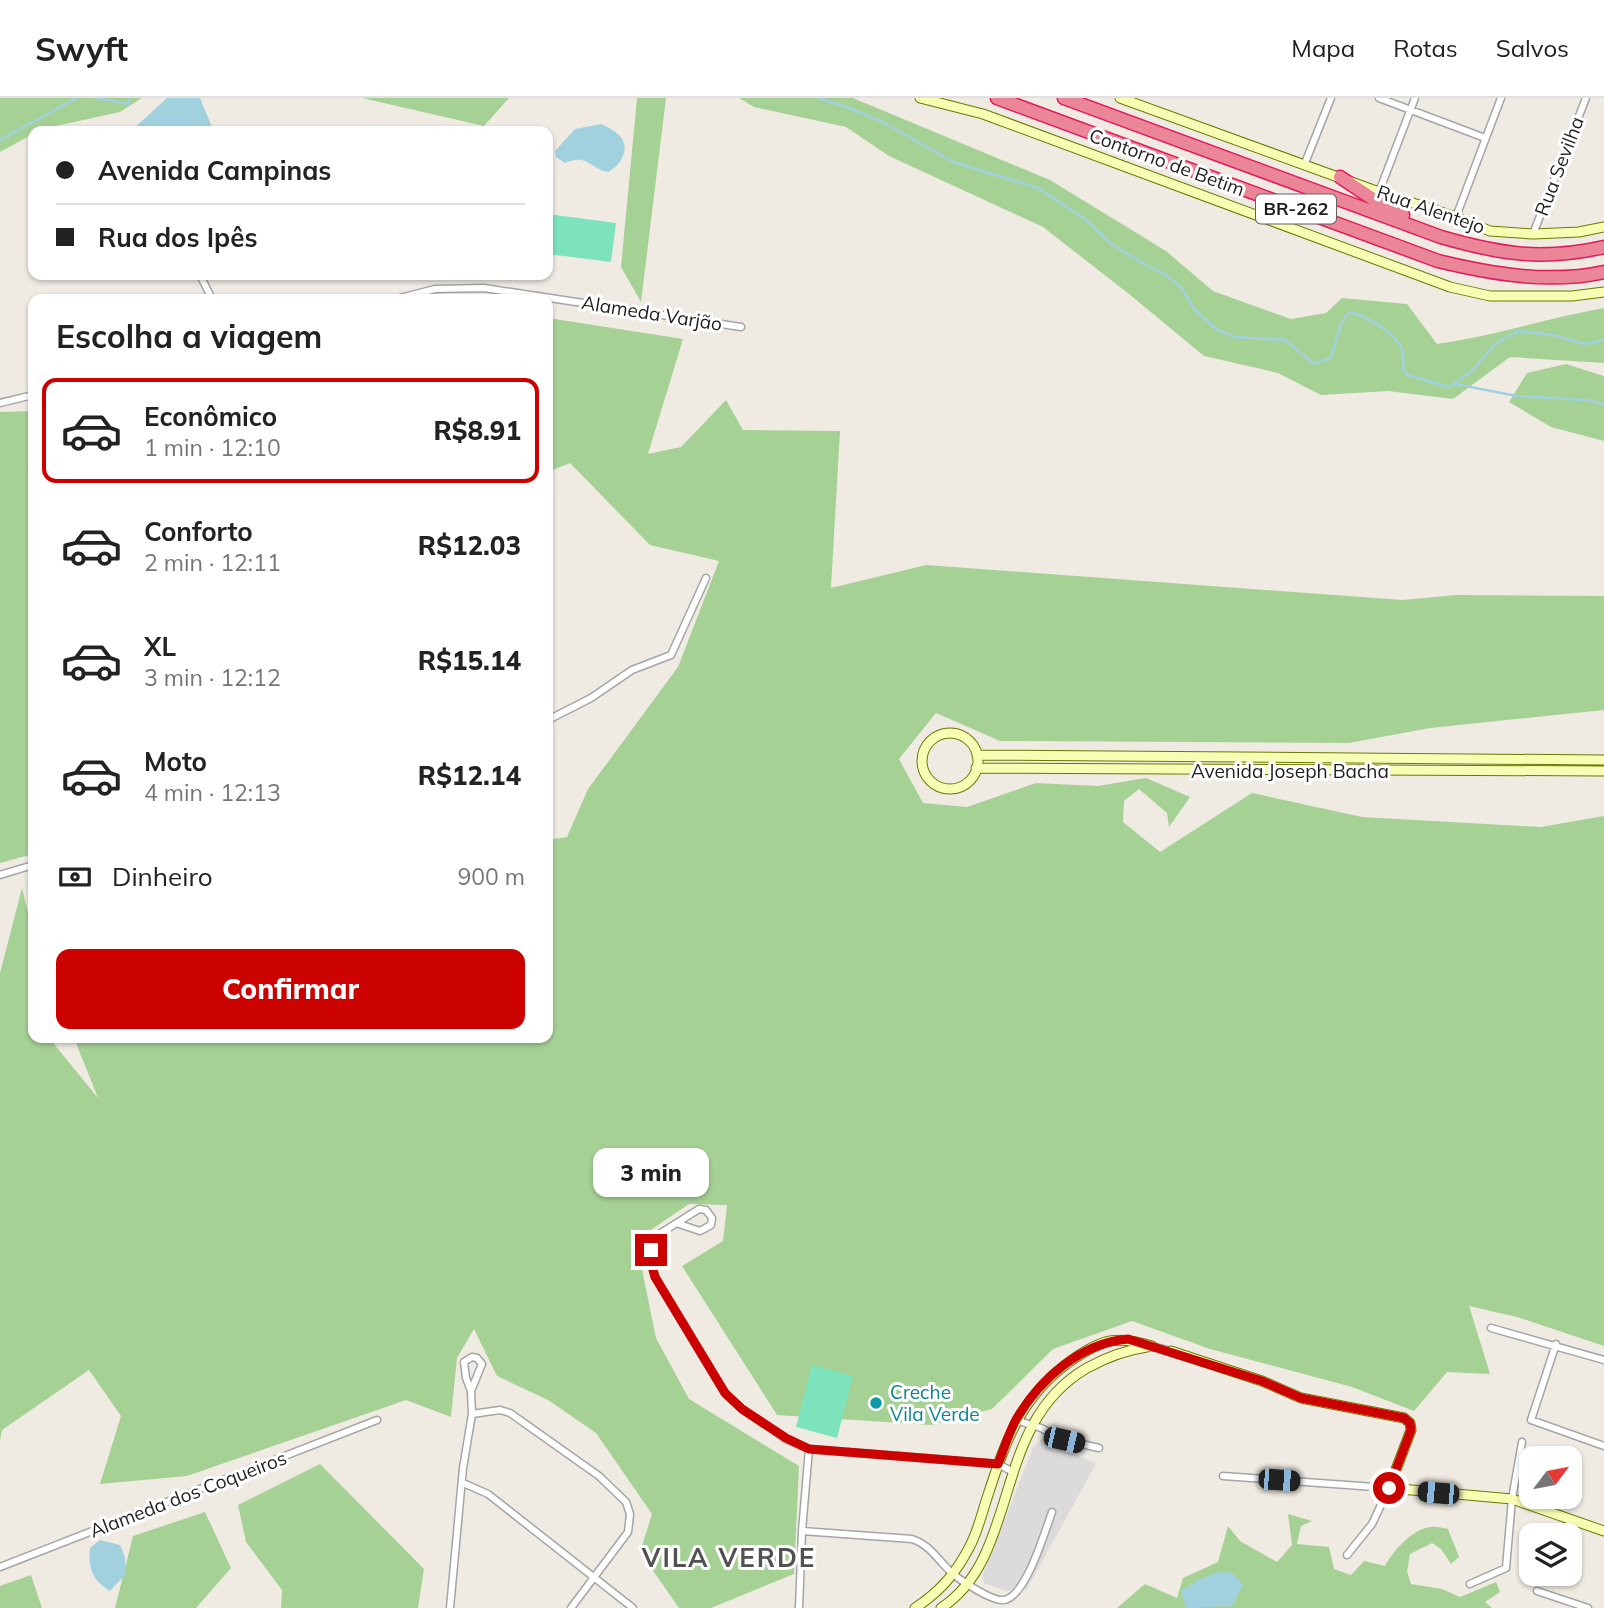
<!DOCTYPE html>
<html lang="pt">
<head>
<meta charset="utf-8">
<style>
	body { margin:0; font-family:Mulish,sans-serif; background:#f6f6f6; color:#222; height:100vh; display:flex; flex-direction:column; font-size:26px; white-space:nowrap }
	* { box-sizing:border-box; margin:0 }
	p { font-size:23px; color:#767676 }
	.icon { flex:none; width:38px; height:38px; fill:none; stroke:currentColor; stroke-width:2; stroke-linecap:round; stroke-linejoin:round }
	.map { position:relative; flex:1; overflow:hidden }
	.details { position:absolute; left:28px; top:196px; width:525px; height:749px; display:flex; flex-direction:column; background:#fff; border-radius:14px; box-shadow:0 2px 5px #0004 }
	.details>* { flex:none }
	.hud { position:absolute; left:28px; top:28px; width:525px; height:154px; border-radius:14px; box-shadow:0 2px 5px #0004; display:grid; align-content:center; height:154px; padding:0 28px; background:#fff }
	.needle { width:46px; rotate:58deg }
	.tools { position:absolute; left:1519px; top:1348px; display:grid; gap:14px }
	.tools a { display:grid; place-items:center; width:63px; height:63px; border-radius:14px; background:#fff; box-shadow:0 2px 5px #0004; font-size:35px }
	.end { position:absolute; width:32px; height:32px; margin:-16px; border:9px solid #cb0200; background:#fff; box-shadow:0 0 0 4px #fff }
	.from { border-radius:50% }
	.bubble { position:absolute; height:49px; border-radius:14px; background:#fff; box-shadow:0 2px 5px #0004; font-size:23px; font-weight:800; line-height:49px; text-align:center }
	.car { position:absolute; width:21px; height:42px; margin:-21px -10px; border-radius:9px; box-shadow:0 0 5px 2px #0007; background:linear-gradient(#222 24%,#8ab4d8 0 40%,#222 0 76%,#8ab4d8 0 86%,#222 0) }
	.hud b { display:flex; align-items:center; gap:24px; height:66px; font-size:26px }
	.hud b+b { border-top:2px solid #e0e0e0 }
	.hud i { width:18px; height:18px; background:#222 }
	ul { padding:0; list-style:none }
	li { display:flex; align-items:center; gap:21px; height:105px; margin:0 14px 10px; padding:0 14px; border:4px solid transparent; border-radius:14px }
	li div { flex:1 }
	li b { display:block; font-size:26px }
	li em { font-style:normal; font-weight:800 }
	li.current { border-color:#cb0200 }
	li>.icon { width:63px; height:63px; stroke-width:1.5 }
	h2 { padding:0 28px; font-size:32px; line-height:84px }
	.pay { display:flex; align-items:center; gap:18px; height:77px; padding:0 28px; font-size:26px }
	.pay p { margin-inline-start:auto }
	.cta { display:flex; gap:14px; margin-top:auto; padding:14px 28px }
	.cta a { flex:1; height:80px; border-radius:14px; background:#cb0200; color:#fff; font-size:28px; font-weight:800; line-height:80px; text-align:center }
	header { display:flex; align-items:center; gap:42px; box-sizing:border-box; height:98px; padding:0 35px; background:#fff; border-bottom:2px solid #e0e0e0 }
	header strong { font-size:33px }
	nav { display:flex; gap:38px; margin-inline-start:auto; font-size:24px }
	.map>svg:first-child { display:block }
</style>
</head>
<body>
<header>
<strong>Swyft</strong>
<nav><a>Mapa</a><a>Rotas</a><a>Salvos</a></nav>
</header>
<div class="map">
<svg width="1604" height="1510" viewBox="0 0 1604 1510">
	<rect width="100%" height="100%" fill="#efebe3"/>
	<path fill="#dcdada" d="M1042 1341 1096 1366 1027 1491 1006 1493 984 1485 982 1479 1033 1350Z"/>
	<path fill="#a6d195" d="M0 0H142L120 14 33 33V36L0 54Z
		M362 0H509L484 28Z
		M637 0H666L641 204 621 169Z
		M739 0H853L1050 82 1166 153 1213 193 1291 221 1326 215 1342 200 1407 206 1437 246C1494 238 1548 220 1604 210V265L1510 259 1453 301 1388 293 1321 297 1278 275 1204 258 1129 196 1043 129 889 58 846 29 754 9Z
		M548 220 683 241 648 356 681 349 726 302 743 332 840 333 831 490 926 467 1403 502 1456 497 1604 498V612L1430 630 1349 645 1000 643 936 615 899 661 923 705 967 709 1036 685 1098 688 1146 680 1190 699 1169 729 1167 715 1139 691 1124 703 1123 724 1160 754 1252 695 1362 719 1541 729 1604 718V1248L1517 1219 1469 1208 1490 1276 1447 1274 1414 1313 1352 1289 1210 1251 1132 1223 1053 1251 992 1311 931 1327 777 1317 682 1168 723 1143 727 1107 689 1106 636 1142 656 1240 689 1301 799 1368 794 1476 711 1510H679L640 1454 652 1416 596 1335 548 1302 497 1278 474 1231 457 1260 451 1319 406 1302 187 1378 100 1386 121 1318 89 1272 2 1332 0 1343V875L22 790 33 836V940H52L54 946 98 1000 74 940H548V742L567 739 588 691 678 569 719 463 650 447 570 365 548 374Z
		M1566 266 1604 278V343L1551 329 1509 304 1527 275Z
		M33 313V756L0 765V314Z
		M320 1366 424 1471 418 1510H281L282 1492 246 1444 238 1407Z
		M205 1414 231 1470 196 1510H115L133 1438Z
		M1288 1416 1312 1423 1301 1428 1297 1446 1329 1449 1334 1471 1351 1477 1364 1463 1385 1468C1392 1454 1413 1430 1431 1429 1436 1428 1442 1430 1448 1431L1459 1459 1451 1466 1441 1451 1432 1445 1410 1456 1407 1473 1411 1486 1442 1491 1460 1499 1496 1484 1500 1494 1485 1504 1492 1510H1117L1145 1486 1177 1500 1183 1480 1218 1464 1228 1428 1240 1443 1277 1464 1292 1447Z
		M31 1477 42 1510H0V1488Z"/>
	<path fill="#7ce3bc" d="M548 116 616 125 611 164 548 156Z
		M812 1267 853 1278 837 1340 796 1329Z"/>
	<path fill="#a1d1df" d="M167 0H200L212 29 207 33H131Z
		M601 26C616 33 632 42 621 62 619 67 613 70 609 74 591 72 588 55 565 65L556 59 555 53 575 31Z
		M100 1442 120 1447 125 1459 126 1476 110 1493C92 1482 88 1470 90 1450Z
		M1219 1474 1233 1475 1243 1487 1232 1508 1186 1510 1181 1493 1200 1481Z"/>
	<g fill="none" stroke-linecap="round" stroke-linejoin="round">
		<path stroke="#a1d1df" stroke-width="2.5" d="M96 0 129 6V0
			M818 0 846 9 883 24 953 64 1038 90 1085 121 1113 147 1144 166 1166 177 1181 189 1194 211 1216 231 1235 239 1285 242 1314 266 1331 260 1341 225 1350 214C1367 218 1387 231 1398 244 1404 251 1404 263 1403 272L1408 277 1449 289 1472 273 1495 246 1518 233 1553 237 1585 246 1604 242
			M0 42 77 0
			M1455 286 1517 298 1586 302 1604 306"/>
		<g stroke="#a5a5a5" stroke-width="9">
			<path id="street" d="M1379 0 1485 40
				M1305 65 1331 0
				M1379 94 1415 0
				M1456 119 1501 0
				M1533 136 1586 0
				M200 177 212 201
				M396 201 435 191 484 190 741 229
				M0 305 33 297
				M548 622 591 600 632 572 671 557 706 480
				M0 777 33 767
				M679 1126 700 1133 711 1127 712 1120 706 1112 699 1111 656 1138 650 1161 655 1179 725 1295 742 1311 786 1341 809 1351 998 1366 1013 1374
				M1491 1230 1604 1262
				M1556 1246 1531 1322 1604 1348
				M1152 1248 1171 1253
				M472 1316 500 1312 510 1315 599 1378 626 1404 630 1416 628 1434 571 1510
				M1016 1322 1041 1330 1064 1342 1099 1350
				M1223 1378 1389 1390 1372 1426 1347 1457
				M463 1385 488 1396 633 1510
				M802 1433 912 1441C931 1447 938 1463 952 1475 961 1483 993 1504 1004 1502 1026 1499 1045 1433 1052 1414
				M0 1469 377 1322
				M1470 1486 1506 1470 1512 1401 1522 1344
				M1537 1493 1588 1510
				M450 1510 463 1370 472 1316 471 1293 466 1280 464 1264 472 1259 477 1260 482 1266 471 1293
				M799 1510 802 1433 809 1351"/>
		</g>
		<g stroke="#6b7900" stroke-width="11">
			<path id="secondary" d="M920 0 983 16 1450 189 1490 198H1572L1604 194
				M1120 0 1379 94 1456 119 1490 133 1533 136 1579 134 1604 129
				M922 663a28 28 0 1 1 56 0a28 28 0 1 1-56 0Z
				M977 657 1604 662
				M976 670 1604 673
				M1171 1253 1262 1283 1301 1300 1404 1320 1410 1325 1411 1332 1389 1390 1512 1401 1604 1433
				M915 1510C941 1493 957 1474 971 1446 978 1432 982 1415 987 1400 1005 1344 1021 1297 1072 1262 1102 1241 1117 1237 1152 1248
				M941 1510C1022 1457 990 1326 1087 1270 1107 1259 1125 1252 1147 1249"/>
		</g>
		<g stroke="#e21b5d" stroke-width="15">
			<path id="highway" d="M997 0 1438 163C1492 176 1549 186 1604 174
				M1064 0 1441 139C1500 156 1542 163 1604 149
				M1340 79 1382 107 1403 117"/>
		</g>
		<use href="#street" stroke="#fff" stroke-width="6"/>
		<use href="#secondary" stroke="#f8fdb4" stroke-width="9"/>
		<use href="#highway" stroke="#eb8698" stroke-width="12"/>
	</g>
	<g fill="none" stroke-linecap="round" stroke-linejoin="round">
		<path stroke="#cb0200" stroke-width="9" d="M651 1152 650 1161 655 1179 725 1295 742 1311 786 1340 809 1351 998 1366C1004 1351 1009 1334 1017 1320 1041 1280 1081 1245 1128 1241L1262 1283 1301 1300 1404 1320 1410 1325 1411 1332 1389 1390"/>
	</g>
	<circle fill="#0f9aa8" stroke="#fff" stroke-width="2.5" cx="876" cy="1305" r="7"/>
	<g text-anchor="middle" stroke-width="6" stroke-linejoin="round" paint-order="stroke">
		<rect fill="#fff" stroke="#626262" stroke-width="2" x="1256" y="96.5" width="80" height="29" rx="5"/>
		<g font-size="18" font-weight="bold" fill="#1e1e1e">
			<text x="1296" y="117">BR-262</text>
		</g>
		<g font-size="19" fill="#1e1e1e" stroke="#fff">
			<text transform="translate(1167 64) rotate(20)" y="7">Contorno de Betim</text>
			<text transform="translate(1559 68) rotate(-69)" y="7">Rua Sevilha</text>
			<text transform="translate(1431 111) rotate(19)" y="7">Rua Alentejo</text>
			<text transform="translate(652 215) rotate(9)" y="7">Alameda Varjão</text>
			<text x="1290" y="680">Avenida Joseph Bacha</text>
			<text transform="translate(188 1396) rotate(-21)" y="7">Alameda dos Coqueiros</text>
		</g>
		<g font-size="19" fill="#0d838f" stroke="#fff" text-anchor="start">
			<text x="890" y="1301">Creche<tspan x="890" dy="22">Vila Verde</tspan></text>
		</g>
		<g font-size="26" font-weight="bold" letter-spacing="2" fill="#515151" stroke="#fff">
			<text x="729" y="1469">VILA VERDE</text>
		</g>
	</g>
</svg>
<div class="tools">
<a><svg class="needle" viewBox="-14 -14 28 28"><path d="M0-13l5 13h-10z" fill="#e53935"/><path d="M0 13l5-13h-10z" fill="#767676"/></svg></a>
<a><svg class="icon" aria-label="layers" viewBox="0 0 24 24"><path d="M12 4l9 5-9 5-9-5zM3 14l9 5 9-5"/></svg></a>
</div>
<i class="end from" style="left:1389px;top:1390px"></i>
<i class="end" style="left:651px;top:1152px"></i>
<div class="bubble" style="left:593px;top:1050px;width:116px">3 min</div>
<i class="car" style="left:1064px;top:1342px;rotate:103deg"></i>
<i class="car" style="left:1279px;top:1382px;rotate:94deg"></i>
<i class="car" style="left:1438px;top:1395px;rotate:275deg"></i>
<div class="hud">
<b><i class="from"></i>Avenida Campinas</b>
<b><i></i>Rua dos Ipês</b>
</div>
<section class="details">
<h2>Escolha a viagem</h2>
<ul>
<li class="current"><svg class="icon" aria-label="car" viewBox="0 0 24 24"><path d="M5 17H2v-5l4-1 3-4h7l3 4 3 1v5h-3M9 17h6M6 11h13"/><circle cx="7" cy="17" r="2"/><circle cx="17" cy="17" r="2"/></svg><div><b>Econômico</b><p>1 min · 12:10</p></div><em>R$8.91</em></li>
<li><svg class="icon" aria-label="car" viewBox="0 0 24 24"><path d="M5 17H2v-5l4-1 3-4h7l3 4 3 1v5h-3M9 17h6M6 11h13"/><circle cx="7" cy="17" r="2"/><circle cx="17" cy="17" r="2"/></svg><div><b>Conforto</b><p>2 min · 12:11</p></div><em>R$12.03</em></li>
<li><svg class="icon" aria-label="car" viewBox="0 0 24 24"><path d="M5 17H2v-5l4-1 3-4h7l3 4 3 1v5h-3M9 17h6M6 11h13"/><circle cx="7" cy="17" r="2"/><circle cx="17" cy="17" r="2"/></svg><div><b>XL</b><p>3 min · 12:12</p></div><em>R$15.14</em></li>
<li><svg class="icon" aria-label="car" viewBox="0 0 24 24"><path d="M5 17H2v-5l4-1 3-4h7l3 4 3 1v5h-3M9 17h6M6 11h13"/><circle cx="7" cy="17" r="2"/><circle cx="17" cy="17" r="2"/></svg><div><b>Moto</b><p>4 min · 12:13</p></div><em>R$12.14</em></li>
</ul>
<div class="pay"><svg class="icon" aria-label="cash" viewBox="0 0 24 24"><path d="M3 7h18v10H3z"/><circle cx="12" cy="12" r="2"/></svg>Dinheiro<p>900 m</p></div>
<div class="cta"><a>Confirmar</a></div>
</section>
</div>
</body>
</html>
